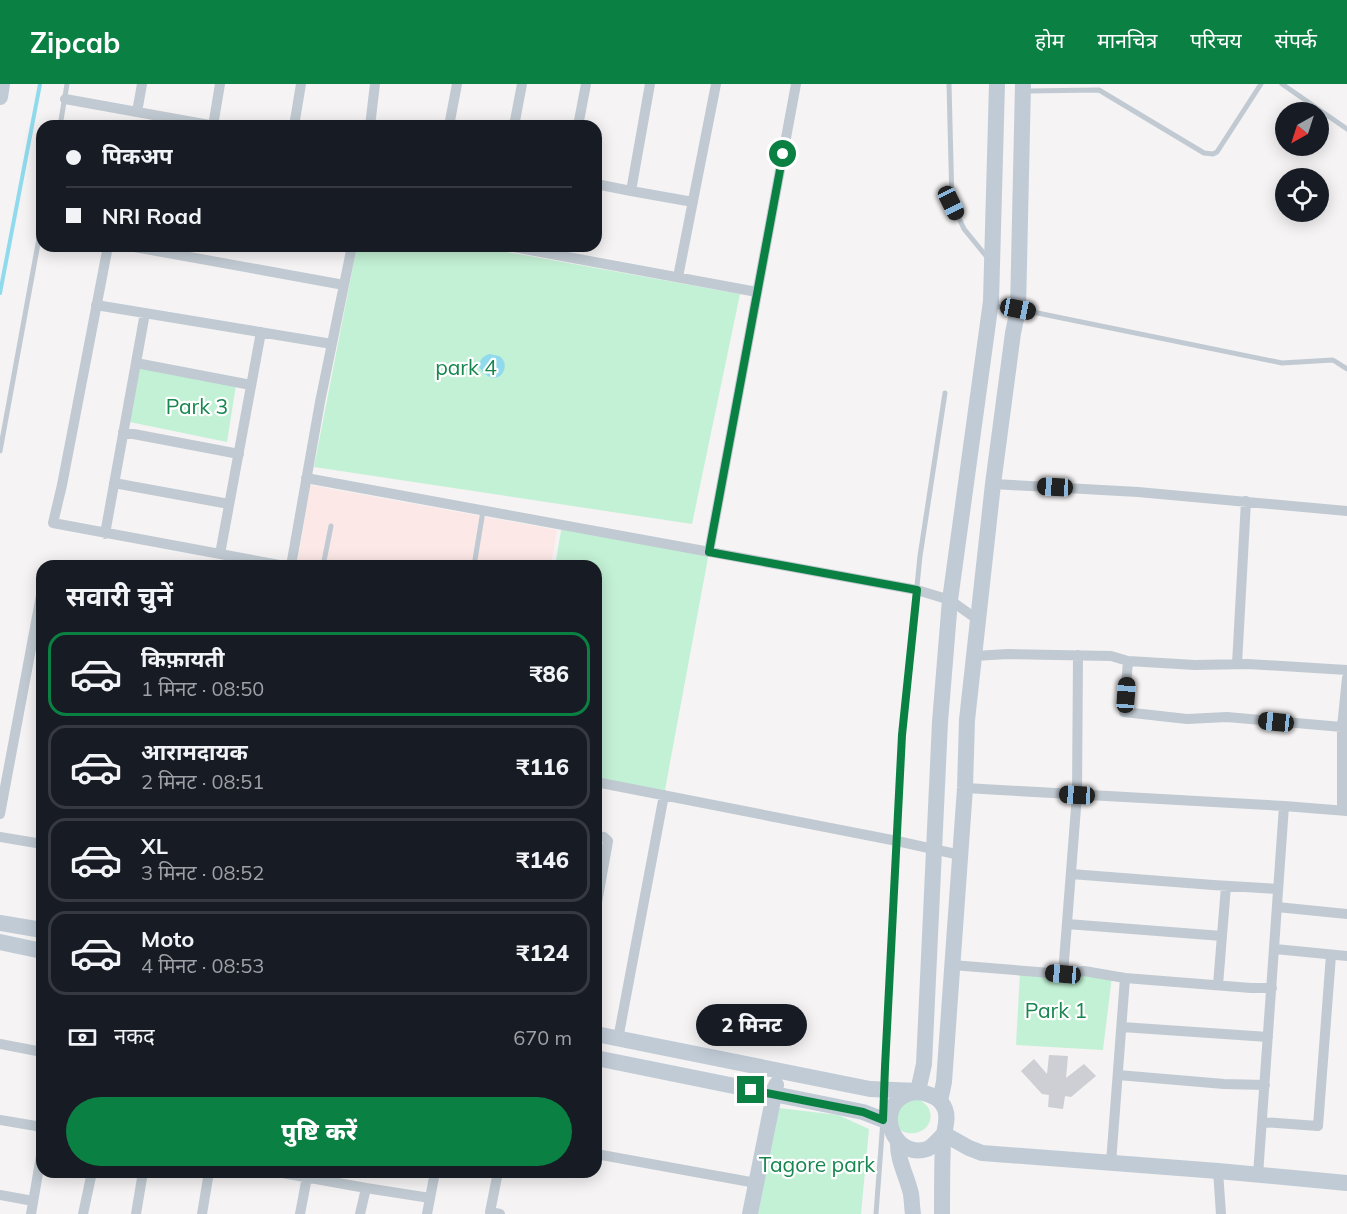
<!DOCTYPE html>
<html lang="hi">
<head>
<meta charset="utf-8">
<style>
	body { margin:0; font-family:Mulish,"Noto Sans Devanagari",sans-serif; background:#20242c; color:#f1f3f6; height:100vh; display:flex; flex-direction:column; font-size:22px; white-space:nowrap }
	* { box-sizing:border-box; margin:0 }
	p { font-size:20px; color:#9ea1a6 }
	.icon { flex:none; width:33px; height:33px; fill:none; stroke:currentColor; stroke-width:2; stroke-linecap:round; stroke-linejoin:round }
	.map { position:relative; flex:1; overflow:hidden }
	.side { position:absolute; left:36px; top:476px; width:566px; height:618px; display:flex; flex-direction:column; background:#171b24; border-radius:18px; box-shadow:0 3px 15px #0003 }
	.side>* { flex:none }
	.guide { position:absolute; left:36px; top:36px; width:566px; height:132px; border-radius:18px; box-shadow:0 3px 15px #0003; display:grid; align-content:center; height:132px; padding:0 30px; background:#171b24 }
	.needle { width:39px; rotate:219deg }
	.buttons { position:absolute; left:1275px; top:18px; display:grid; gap:12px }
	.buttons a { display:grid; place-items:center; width:54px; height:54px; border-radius:50%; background:#171b24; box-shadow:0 3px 15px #0003; font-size:30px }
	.end { position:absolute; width:27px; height:27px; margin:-14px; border:8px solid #0b8043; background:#fff; box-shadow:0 0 0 3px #fff }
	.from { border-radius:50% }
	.bubble { position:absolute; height:42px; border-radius:21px; background:#171b24; box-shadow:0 3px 15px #0003; font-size:20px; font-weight:800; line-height:42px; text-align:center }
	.car { position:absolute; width:18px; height:36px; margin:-18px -9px; border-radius:8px; box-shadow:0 0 4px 2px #0007; background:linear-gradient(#222 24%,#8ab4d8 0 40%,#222 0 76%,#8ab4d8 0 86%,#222 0) }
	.guide b { display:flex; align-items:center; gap:21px; height:57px; font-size:22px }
	.guide b+b { border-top:2px solid #363941 }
	.guide i { width:15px; height:15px; background:#f1f3f6 }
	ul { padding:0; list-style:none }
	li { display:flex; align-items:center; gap:18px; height:84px; margin:0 12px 9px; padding:0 18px; border:3px solid #363941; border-radius:18px }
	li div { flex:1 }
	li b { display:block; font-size:22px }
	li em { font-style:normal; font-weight:800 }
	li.current { border-color:#0b8043 }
	li>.icon { width:54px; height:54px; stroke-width:1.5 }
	h2 { padding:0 30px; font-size:27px; line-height:72px }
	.pay { display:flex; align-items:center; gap:15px; height:66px; padding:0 30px; font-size:22px }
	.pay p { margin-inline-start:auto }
	.primary-button { display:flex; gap:12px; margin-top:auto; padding:12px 30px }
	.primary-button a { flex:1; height:69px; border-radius:36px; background:#0b8043; color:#fff; font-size:24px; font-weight:800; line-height:69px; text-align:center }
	header { display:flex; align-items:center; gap:36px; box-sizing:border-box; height:84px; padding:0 30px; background:#0b8043; color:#fff }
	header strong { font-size:28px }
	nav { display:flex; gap:33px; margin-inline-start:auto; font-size:21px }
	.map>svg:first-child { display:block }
</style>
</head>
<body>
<header>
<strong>Zipcab</strong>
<nav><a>होम</a><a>मानचित्र</a><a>परिचय</a><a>संपर्क</a></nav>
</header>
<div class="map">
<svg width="1347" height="1130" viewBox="0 0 1347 1130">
	<rect width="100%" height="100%" fill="#f5f3f3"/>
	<path fill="#fce8e6" d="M310 401 557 446 551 481 297 482Z"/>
	<path fill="#c3f1d5" d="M357 162H474L740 210 692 440 314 383Z
		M138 282 236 301 227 358 125 337Z
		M562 441 709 468 664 711 596 698V482H555Z
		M1020 889 1112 892 1103 966 1016 961Z
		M918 1014C922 1017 927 1021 929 1025 937 1044 913 1057 897 1044L896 1022Z
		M779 1024 838 1031 869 1045 861 1130H758Z"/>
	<path fill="#90daee" d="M489 270C490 270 498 272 499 272 514 281 497 309 479 283 480 275 482 273 489 270Z"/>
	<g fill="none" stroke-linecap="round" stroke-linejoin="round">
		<path stroke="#90daee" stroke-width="4" d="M0 209 40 0"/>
	</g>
	<path fill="#cdcfd5" d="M1049 971 1068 972 1066 994 1084 980 1096 992 1071 1013 1065 1012 1063 1025 1048 1023 1049 1011 1042 1010 1021 987 1034 975 1047 990Z"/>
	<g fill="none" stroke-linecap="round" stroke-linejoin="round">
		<path stroke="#c1cad2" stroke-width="5" d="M949 0 952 119 964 145 987 173
			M1282 0 1347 45
			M1027 7 1099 6 1204 69 1213 70 1217 68 1261 0
			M60 42 67 0
			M992 222 1018 225 1282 279 1333 276 1347 285
			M0 367 42 138
			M323 482 331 442
			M474 482 483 427
			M876 1130 883 1036 902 651 920 472 945 309"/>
		<path stroke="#c1cad2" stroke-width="10" d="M650 0 631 107 693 118
			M65 15 215 42
			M137 28 142 0
			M213 42 220 0
			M294 42 301 0
			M370 42 375 0
			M449 42 457 0
			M514 42 522 0
			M578 42 586 0
			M596 100 631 107
			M41 146H42
			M108 162 62 401 53 439 285 482
			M129 162 344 201
			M508 162 757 208
			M678 193 716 0
			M96 221 332 260
			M136 279 251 301
			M123 348 239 370
			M306 394 917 506 950 516 978 536
			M114 399 229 420
			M993 400 1138 408 1347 427
			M105 450 145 229
			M709 468 796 0
			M220 470 261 248
			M291 482 320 318 352 162
			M974 572 1008 570 1111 572 1128 577 1195 581 1248 580 1347 586
			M1128 577 1124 628 1187 635 1227 633 1342 643 1347 594
			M1237 580 1246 417
			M1342 643V726
			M596 698 897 757 960 771
			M965 704 1284 722 1347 727
			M0 730 42 506
			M596 752 604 753 608 757 596 824
			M0 753 42 760
			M1071 790 1213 801 1278 805
			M1277 823 1347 830
			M1067 840 1222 852
			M1275 865 1347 872
			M952 881 1063 890 1077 711 1078 571
			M1063 890 1084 887 1125 894
			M1218 901 1226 802
			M1122 943 1268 953
			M618 955 664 711
			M0 960 42 968
			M1118 991 1224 1000 1265 1001
			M0 1036 42 1043
			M1262 1038 1318 1042 1331 871
			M596 1070 756 1099
			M1111 1079 1125 894 1251 904H1272
			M1218 1087 1221 1130
			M277 1088 366 1104
			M498 1088 490 1128 500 1130
			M1258 1091 1284 722
			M0 1111 33 1117
			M31 1130 42 1066
			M83 1130 92 1088
			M136 1130 143 1088
			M202 1130 209 1088
			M300 1130 307 1093
			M360 1130 366 1104 430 1114
			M427 1130 435 1088"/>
		<path stroke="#c1cbd6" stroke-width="16" d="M0 13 2 0
			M0 839 42 846
			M0 858 42 867
			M596 950 870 1005 918 1007
			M596 974 863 1028 889 1038
			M918 1007 924 980 940 638 950 516 991 217 997 0
			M940 1017 944 998 965 704 967 636 993 400 1013 249 1018 225 1023 0
			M944 1050 969 1064 982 1069 1218 1087 1347 1099
			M898 1057C897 1076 907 1092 911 1110 912 1117 912 1124 913 1130
			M750 1130 776 1001
			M942 1130C942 1105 942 1081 943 1057 944 1046 949 1035 945 1025 941 1015 934 1012 924 1009 915 1007 906 1009 899 1015 877 1034 898 1075 927 1065 933 1063 939 1055 944 1050"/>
	</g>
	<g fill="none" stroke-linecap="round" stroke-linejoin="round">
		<path stroke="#0b8043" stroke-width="8" d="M751 1006 863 1028 883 1036 885 983 902 651 917 506 709 468 783 70"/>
	</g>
	<g text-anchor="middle" stroke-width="4.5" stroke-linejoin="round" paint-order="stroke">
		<g font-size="21" fill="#17864f" stroke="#fff">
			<text x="466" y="291">park 4</text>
			<text x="197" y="330">Park 3</text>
			<text x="1056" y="934">Park 1</text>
			<text x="817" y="1088">Tagore park</text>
		</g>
	</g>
</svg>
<div class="buttons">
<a><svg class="needle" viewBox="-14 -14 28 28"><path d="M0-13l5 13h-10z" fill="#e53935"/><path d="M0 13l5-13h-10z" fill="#9ea1a6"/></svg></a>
<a><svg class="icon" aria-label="locate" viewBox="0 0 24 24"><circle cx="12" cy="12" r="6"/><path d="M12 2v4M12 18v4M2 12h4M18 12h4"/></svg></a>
</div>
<i class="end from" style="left:783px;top:70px"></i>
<i class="end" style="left:751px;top:1006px"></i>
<div class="bubble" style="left:696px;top:920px;width:111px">2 मिनट</div>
<i class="car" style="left:951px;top:119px;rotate:154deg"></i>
<i class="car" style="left:1018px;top:225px;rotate:101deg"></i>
<i class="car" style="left:1055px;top:403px;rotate:273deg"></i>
<i class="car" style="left:1126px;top:611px;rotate:4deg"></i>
<i class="car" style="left:1276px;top:638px;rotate:276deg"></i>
<i class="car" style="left:1077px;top:711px;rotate:273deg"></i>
<i class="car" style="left:1063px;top:890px;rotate:275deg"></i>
<div class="guide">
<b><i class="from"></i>पिकअप</b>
<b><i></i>NRI Road</b>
</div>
<section class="side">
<h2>सवारी चुनें</h2>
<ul>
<li class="current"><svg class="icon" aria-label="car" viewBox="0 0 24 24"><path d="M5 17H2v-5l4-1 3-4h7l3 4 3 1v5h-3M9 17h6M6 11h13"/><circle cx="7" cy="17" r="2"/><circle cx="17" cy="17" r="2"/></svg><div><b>किफ़ायती</b><p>1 मिनट · 08:50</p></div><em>₹86</em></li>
<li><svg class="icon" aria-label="car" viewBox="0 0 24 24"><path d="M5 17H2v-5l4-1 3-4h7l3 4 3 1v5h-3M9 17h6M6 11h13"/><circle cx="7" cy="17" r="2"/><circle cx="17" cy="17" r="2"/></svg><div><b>आरामदायक</b><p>2 मिनट · 08:51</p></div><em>₹116</em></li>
<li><svg class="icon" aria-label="car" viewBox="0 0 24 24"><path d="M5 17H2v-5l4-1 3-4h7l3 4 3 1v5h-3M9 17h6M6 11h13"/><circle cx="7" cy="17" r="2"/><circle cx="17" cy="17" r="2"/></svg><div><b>XL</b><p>3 मिनट · 08:52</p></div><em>₹146</em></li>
<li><svg class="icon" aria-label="car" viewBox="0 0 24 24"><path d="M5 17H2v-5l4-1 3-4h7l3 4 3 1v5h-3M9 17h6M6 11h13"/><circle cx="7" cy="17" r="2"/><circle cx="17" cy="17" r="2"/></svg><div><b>Moto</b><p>4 मिनट · 08:53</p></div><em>₹124</em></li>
</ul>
<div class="pay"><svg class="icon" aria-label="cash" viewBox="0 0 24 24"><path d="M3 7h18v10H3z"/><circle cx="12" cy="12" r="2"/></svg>नकद<p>670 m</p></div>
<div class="primary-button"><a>पुष्टि करें</a></div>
</section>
</div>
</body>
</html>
